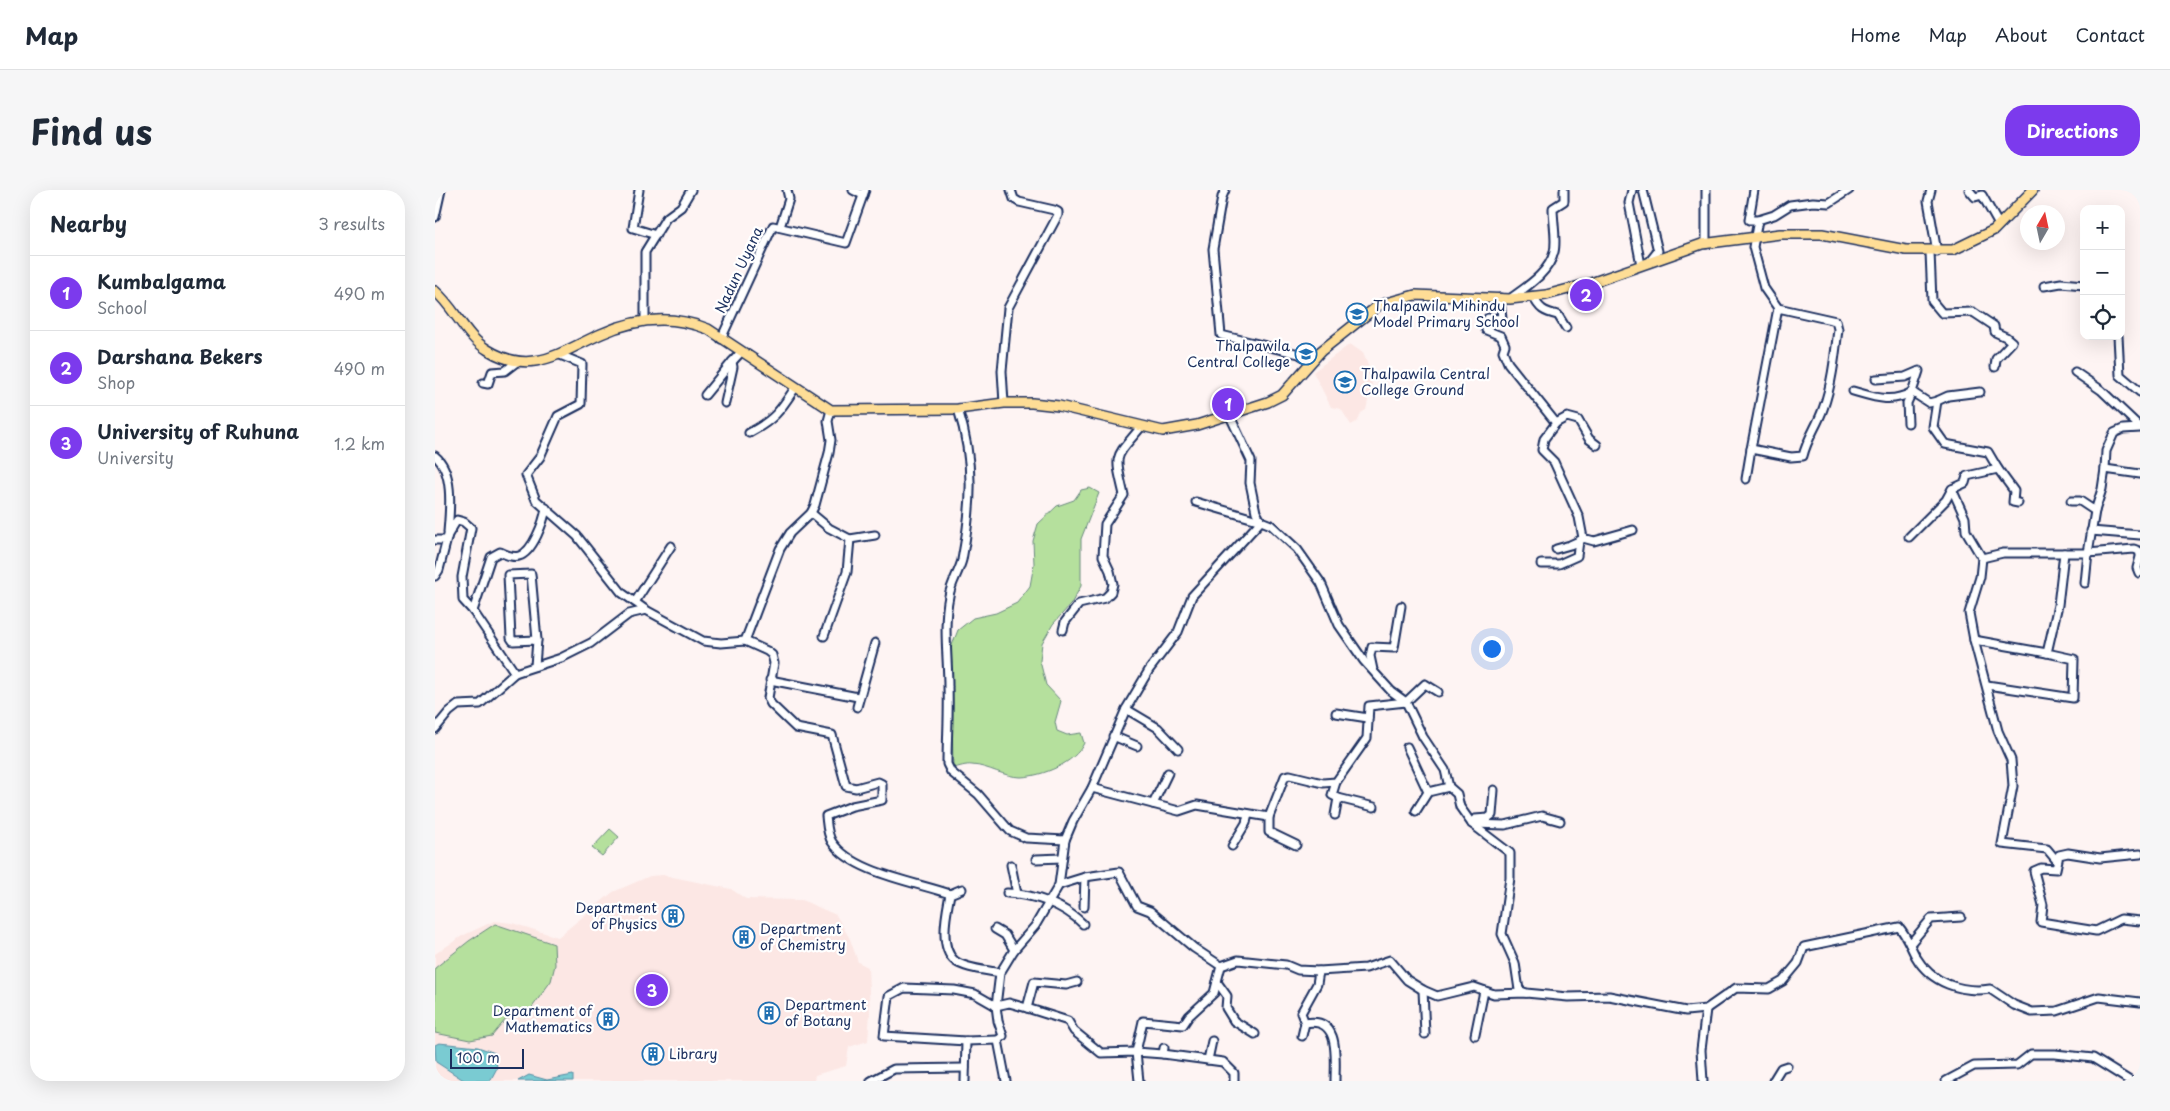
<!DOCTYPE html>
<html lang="en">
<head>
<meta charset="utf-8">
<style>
	body { margin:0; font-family:"Playpen Sans",sans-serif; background:#f6f6f7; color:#1f2937 }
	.controls { position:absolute; right:15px; top:15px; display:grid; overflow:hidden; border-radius:10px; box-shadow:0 5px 20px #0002 }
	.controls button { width:45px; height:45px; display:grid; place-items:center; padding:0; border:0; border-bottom:1px solid #e0e1e3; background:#fff; color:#1f2937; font:25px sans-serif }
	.compass { position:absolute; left:1585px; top:15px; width:45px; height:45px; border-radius:50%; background:#fff; box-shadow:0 5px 20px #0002; rotate:9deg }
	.scale { position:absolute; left:15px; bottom:12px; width:74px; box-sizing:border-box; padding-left:5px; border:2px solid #1b2f5e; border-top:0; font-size:14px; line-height:18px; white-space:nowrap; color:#1b2f5e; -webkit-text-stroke:4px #fff; paint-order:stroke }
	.you { position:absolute; left:1056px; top:458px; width:18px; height:18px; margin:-12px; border:4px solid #fff; border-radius:50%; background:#1a73e8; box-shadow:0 0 0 8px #1a73e833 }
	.badge { display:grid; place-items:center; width:32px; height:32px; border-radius:50%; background:#7c3aed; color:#fff; font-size:16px; font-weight:700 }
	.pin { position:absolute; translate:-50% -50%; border:2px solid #fff; box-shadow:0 1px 5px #0006 }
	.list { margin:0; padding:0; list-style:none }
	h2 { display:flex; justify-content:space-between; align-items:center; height:65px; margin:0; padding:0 20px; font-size:21px }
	h2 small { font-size:16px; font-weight:400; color:#747a83 }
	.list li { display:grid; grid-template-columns:32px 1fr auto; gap:15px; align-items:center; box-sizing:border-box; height:75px; padding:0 20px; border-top:1px solid #e0e1e3 }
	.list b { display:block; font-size:19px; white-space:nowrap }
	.list p { margin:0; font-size:16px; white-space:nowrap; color:#747a83 }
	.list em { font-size:16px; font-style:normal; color:#747a83 }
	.icon { flex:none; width:28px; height:28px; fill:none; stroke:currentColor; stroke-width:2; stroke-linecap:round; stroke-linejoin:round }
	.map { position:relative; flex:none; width:1705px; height:891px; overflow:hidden; border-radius:20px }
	header { display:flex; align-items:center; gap:30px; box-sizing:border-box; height:70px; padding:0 25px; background:#fff; border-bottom:1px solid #e0e1e3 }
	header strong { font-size:24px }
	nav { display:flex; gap:28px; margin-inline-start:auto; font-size:18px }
	.intro { display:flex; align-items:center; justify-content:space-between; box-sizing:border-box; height:120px; padding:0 30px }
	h1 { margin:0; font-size:35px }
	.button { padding:12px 22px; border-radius:20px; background:#7c3aed; color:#fff; font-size:18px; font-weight:700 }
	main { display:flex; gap:30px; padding:0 30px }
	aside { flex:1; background:#fff; border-radius:20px; box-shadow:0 5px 20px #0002 }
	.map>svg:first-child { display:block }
</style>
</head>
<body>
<header>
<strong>Map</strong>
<nav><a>Home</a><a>Map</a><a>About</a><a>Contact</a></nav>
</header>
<div class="intro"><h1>Find us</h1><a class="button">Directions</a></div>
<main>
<aside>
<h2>Nearby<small>3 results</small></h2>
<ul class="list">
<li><span class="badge">1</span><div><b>Kumbalgama</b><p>School</p></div><em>490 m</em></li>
<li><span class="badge">2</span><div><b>Darshana Bekers</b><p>Shop</p></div><em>490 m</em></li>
<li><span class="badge">3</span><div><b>University of Ruhuna</b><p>University</p></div><em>1.2 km</em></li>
</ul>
</aside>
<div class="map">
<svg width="1705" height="891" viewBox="0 0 1705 891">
	<rect width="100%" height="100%" fill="#fef4f3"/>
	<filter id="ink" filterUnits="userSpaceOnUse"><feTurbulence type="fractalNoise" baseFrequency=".02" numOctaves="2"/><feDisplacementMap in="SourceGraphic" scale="10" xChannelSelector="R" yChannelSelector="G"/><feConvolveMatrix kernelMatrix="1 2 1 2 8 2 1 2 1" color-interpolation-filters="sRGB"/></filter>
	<g filter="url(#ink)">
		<g fill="#fce7e4">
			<polygon points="915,154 928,163 938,188 931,220 926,223 923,231 916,235 906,219 896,217 878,182"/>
			<polygon points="228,685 296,699 311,709 367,710 401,725 415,749 423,772 433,777 435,823 433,851 414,857 411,876 380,885 379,891 5,891 0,882 0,764 27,746 59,731 77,733 123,747 178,702 215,686"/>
		</g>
		<g fill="#b5e09d" stroke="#68887e">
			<path d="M655,298l9,5 -18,46v47l-10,18 -18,20 -11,19 -2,18 6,24 15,16 -6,21 2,9 10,4 14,-2 3,10c-9,20 -41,33 -63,34 -17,0 -32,-11 -49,-12 -6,-1 -13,2 -19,3l-2,-120 7,-18 15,-12 23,-5 21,-10 13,-17 4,-22 -1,-23 5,-17 19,-18 17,-6 7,-10z"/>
			<polygon points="175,639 184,647 167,666 157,658"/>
			<polygon points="60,734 119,754 120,775 116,791 93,823 71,829 57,846 35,850 0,843 0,778 34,751"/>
		</g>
		<g fill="#7acbd2" stroke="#548da4">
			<polygon points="4,853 43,857 60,863 62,878 55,891 30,891 1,872 0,855"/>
			<polygon points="94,885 112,890 138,885 138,891 83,891"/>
		</g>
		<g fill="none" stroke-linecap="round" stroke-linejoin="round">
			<g stroke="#1b2f5e" stroke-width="11">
				<g id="minor">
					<polyline points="204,0 198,38 221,45"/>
					<polyline points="418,0 428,5"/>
					<polyline points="790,0 787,7 778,59 786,145 864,164 876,171"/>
					<polyline points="1197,0 1194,13 1206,75"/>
					<polyline points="1208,0 1223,61 1215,71"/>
					<path d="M1319,0l-5,30h9l-5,27 11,41 14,20 58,13 2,8c-3,26 -6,56 -15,80 -6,17 -16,30 -20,47l-12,1 -40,-8 27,-141"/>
					<polyline points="1496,0 1493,11 1502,62"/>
					<polyline points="1534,0 1540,7 1547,5 1564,35"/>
					<polyline points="0,27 6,0"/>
					<polyline points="1323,30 1339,25 1355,15 1378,12 1394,13 1414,0"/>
					<polyline points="345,37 354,9 352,0"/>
					<polyline points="1271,54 1271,0"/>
					<polyline points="1495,62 1497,111 1507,123 1538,122 1559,136 1560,142 1571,147 1577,152 1561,169 1560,177"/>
					<polyline points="1609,96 1626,93 1649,95"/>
					<path d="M1098,106c6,13 11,16 25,19l8,13"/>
					<polyline points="1065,108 1067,129 1053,128 1051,140 1066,146 1070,155 1068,161 1073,173 1121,233 1109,249 1107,260 1119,272 1144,327 1148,348 1159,351 1198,340"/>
					<path d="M1076,108c15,-11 38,-25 43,-46 3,-12 -1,-30 -1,-44l11,-7v-11"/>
					<polyline points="210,130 210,62 231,28 246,17 256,0"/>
					<polyline points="1683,146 1685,185 1705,202"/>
					<polyline points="286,149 338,36 411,53 430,0"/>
					<polyline points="125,165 147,174 146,214 123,226 105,267 91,285 101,310 142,346 187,403 211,420"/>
					<polyline points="1640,182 1666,200 1705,237"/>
					<polyline points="1441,189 1470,187 1484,181 1477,202 1494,213 1502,211"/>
					<polyline points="48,193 53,194 57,182 70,181 83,171"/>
					<path d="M1418,201c21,6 38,13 59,1"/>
					<polyline points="1545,202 1513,206 1502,211 1498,237 1510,254 1553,262 1563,279"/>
					<polyline points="270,205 297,172"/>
					<polyline points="290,213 298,177 297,172 306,162"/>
					<polyline points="569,213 567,181 573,118 623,25 623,22 619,20 584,12 579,9 576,0"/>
					<path d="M523,219c17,53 14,97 4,151 -3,12 -11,23 -13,36 -6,29 -1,62 -1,91 1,26 -1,51 -1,77l4,8 27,22 32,37 16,7 39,2"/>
					<polyline points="794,224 816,271 815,293 821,322 826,331 836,335 862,359 886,393 904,435 929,471 956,501 971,512 988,547 1010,580 1014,597 1022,604 1025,617 1037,634 1075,663 1075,688 1067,744 1080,773 1084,800 1091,803"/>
					<polyline points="1121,233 1132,227 1143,230 1154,249 1162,255"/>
					<polyline points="1473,233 1472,213 1477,202"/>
					<path d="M314,243c25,-13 31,-22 46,-45"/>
					<path d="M0,266c19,15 15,53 13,76"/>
					<polyline points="1670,279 1671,261 1679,243 1688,239 1705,238"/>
					<polyline points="1311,289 1316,259"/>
					<polyline points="1636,311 1645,311 1660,321 1667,299 1670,279 1705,284"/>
					<polyline points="761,312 826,331"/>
					<polyline points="1583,313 1578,312 1579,301 1563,279 1532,286 1530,293 1517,299 1530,328 1531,341 1547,368 1568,363 1653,363 1660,321"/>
					<polyline points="376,323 394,338 415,349 412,382 389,446"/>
					<polyline points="1656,341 1705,345"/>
					<polyline points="1474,347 1511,310 1517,299"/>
					<polyline points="415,349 440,345"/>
					<polyline points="0,350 11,350"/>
					<polyline points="1121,359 1135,355 1146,350"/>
					<polyline points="1547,368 1545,387 1534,423 1539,450 1612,463"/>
					<polyline points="1106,374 1124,374 1142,366 1144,351"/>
					<polyline points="1704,383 1702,378 1705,367"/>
					<polygon points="96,384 102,450 78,451 76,448 73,385"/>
					<path d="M0,386l4,-6 9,-35 9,-15 7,2 7,6 -9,49 1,23 10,11 42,62 46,-15 30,-15 38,-29 17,-4 57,31 18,2 24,-2 22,10 5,4 2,8 -6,35 3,6 25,24 36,7 14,51 10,2 22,-6 4,2v16l-30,6 -26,10c1,9 1,18 6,26 21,31 84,40 118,52"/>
					<polyline points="1650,393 1653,363 1699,359 1704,361 1705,365"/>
					<polyline points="200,412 236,356"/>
					<path d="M38,421l18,-54 9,-5c6,3 13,6 19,4 14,-4 25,-35 27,-48"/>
					<path d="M628,440l2,-8 14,-18 26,-6 6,-6 2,-8 -3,-13 -7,-15 2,-32 19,-29c-10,-43 -10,-35 17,-68"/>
					<polyline points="1539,450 1563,541 1576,570 1578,596 1567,654 1612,659 1622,671"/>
					<polyline points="310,451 345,359 355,343 376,323 380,315 394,263 396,250 393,231 396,220"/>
					<polyline points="100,476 102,450"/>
					<polyline points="938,480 935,466 937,457 959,458 966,416"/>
					<polyline points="335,490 423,507"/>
					<polyline points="1552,495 1638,508 1639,469 1612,463 1623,415 1629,363"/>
					<polyline points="422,517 440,453"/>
					<polyline points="691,519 723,538 743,559"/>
					<polyline points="901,523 933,528"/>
					<polyline points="0,539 14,522 23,515 45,514 80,483"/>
					<polyline points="678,546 702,556"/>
					<polyline points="972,557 993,602"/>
					<polyline points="657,598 744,621 762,615 834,627 850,586 855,585 888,593 901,592 932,548 934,516 971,512 990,494 1003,502"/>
					<polyline points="903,608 939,617"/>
					<polyline points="718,614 733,583"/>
					<polyline points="981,621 993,602 1014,597"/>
					<polyline points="900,625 903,608 897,605 901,592"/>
					<polyline points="834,627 834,642 861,655"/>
					<polyline points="1037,634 1040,629 1053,628 1057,625 1059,600"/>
					<polyline points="1038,634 1070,635 1107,626 1125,631"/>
					<polyline points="797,656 811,633 813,624"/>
					<polyline points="1705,664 1665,668 1633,663 1624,665 1621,679 1606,678 1599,681 1608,715 1606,732 1661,741 1686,729 1705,731"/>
					<polyline points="601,669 627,668"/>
					<polyline points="576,675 582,704"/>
					<path d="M624,695l26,-8 34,-5 18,34 13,5 44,37 27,18 17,-6 48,5 12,5 21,1 47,-3 24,-8 17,20 16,10 14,6 37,-9 20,7 32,-1 42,4 41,-1 77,15 20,-2 30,-21 33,1 14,-8 15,-18 6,-16 95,-20c8,9 11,19 17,30 15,26 46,36 74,32l24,16 18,7 25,-1 42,-14 41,5"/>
					<path d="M527,699l-12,5c-3,17 -12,53 5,67 11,8 32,9 45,12"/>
					<path d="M572,703c27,1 57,12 76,31"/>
					<polyline points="649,717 650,687"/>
					<polyline points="560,739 570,745 579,760"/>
					<polyline points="1475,754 1496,729 1526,727"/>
					<polyline points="782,792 792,806 791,818 799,831 820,844"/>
					<polyline points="988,800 990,844"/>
					<polyline points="592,818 599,792 631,795 642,792"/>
					<path d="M870,833c36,-7 30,35 30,58"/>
					<polyline points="1040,845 1049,801"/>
					<polyline points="867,846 870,833 866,823 882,794 884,781"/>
					<polyline points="563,850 531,851 449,846 454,806 469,798 519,800 540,804 561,816 574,813 592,818 633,831 639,841 666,863 701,862 704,891"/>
					<polyline points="729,858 728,864 701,862 708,831 748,835 754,826 779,803 786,776"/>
					<polyline points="728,864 788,872 799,883 799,891"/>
					<polyline points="773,870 777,851"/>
					<polyline points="436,891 459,879 530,878"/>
					<polyline points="530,891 531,851"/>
					<polyline points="571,891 563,850 568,846 563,831 561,816 565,783 579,760 600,736 624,695 630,650 638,631 657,598 691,519 714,480 743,442 757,406 826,331"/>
					<polyline points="1268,891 1266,860 1271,819"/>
					<polyline points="1338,891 1346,878 1352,876"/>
					<polyline points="1511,891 1539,876 1582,875 1596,864 1620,864 1658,868 1695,891"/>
				</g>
			</g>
			<g stroke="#1b2f5e" stroke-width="12">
				<path id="major" d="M0,101c20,17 30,45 53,59 44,27 74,1 113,-16 35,-16 72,-19 107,-5l123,81 127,-1 46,-6h28l27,3 104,25 34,-6 71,-23 14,-7 39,-44 58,-46 36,-10 95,4 36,-4 45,-12 111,-39 78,-10h42l84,16h47l41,-20 39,-40"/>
			</g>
			<use href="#minor" stroke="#fff" stroke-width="7"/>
			<use href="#major" stroke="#fedd96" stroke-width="9"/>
		</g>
	</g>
	<defs>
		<g id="school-ring" transform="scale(1.125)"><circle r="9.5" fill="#fff" stroke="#1f6fb2" stroke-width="1.5"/><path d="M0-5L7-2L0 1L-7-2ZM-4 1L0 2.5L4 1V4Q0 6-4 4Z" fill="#1f6fb2"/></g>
		<g id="building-ring" transform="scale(1.125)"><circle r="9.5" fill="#fff" stroke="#1f6fb2" stroke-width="1.5"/><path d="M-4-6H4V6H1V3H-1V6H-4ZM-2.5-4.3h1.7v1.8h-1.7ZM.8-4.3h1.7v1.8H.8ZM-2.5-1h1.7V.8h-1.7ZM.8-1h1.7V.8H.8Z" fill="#1f6fb2"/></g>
	</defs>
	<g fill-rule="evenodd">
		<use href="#school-ring" x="922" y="124"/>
		<use href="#school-ring" x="871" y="164"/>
		<use href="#school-ring" x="910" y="192"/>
		<use href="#building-ring" x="238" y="726"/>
		<use href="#building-ring" x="309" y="747"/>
		<use href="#building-ring" x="334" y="823"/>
		<use href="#building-ring" x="173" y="829"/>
		<use href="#building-ring" x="218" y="864"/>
	</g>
	<g text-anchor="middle" stroke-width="4.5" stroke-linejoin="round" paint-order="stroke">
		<g font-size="14" fill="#1b2f5e" stroke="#fff">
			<text transform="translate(304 80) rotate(-65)" y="5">Nadun Uyana</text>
		</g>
		<g font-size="14" fill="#1b2f5e" stroke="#fff" text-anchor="start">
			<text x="938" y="121">Thalpawila Mihindu<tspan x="938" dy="16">Model Primary School</tspan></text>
			<text x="855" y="161" text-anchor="end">Thalpawila<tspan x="855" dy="16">Central College</tspan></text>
			<text x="926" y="189">Thalpawila Central<tspan x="926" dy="16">College Ground</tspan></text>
			<text x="222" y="723" text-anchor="end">Department<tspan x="222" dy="16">of Physics</tspan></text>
			<text x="325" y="744">Department<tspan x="325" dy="16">of Chemistry</tspan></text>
			<text x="350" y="820">Department<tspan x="350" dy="16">of Botany</tspan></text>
			<text x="157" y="826" text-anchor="end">Department of<tspan x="157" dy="16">Mathematics</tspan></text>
			<text x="234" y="869">Library</text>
		</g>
	</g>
</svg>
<div class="controls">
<button>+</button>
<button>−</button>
<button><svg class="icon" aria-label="locate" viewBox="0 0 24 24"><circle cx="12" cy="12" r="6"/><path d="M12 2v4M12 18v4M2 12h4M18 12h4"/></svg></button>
</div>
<svg class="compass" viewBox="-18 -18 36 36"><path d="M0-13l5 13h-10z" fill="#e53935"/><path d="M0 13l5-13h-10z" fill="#747a83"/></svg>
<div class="scale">100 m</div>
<div class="you"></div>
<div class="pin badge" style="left:793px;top:214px">1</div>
<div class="pin badge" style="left:1151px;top:105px">2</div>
<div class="pin badge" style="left:217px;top:800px">3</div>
</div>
</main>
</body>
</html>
